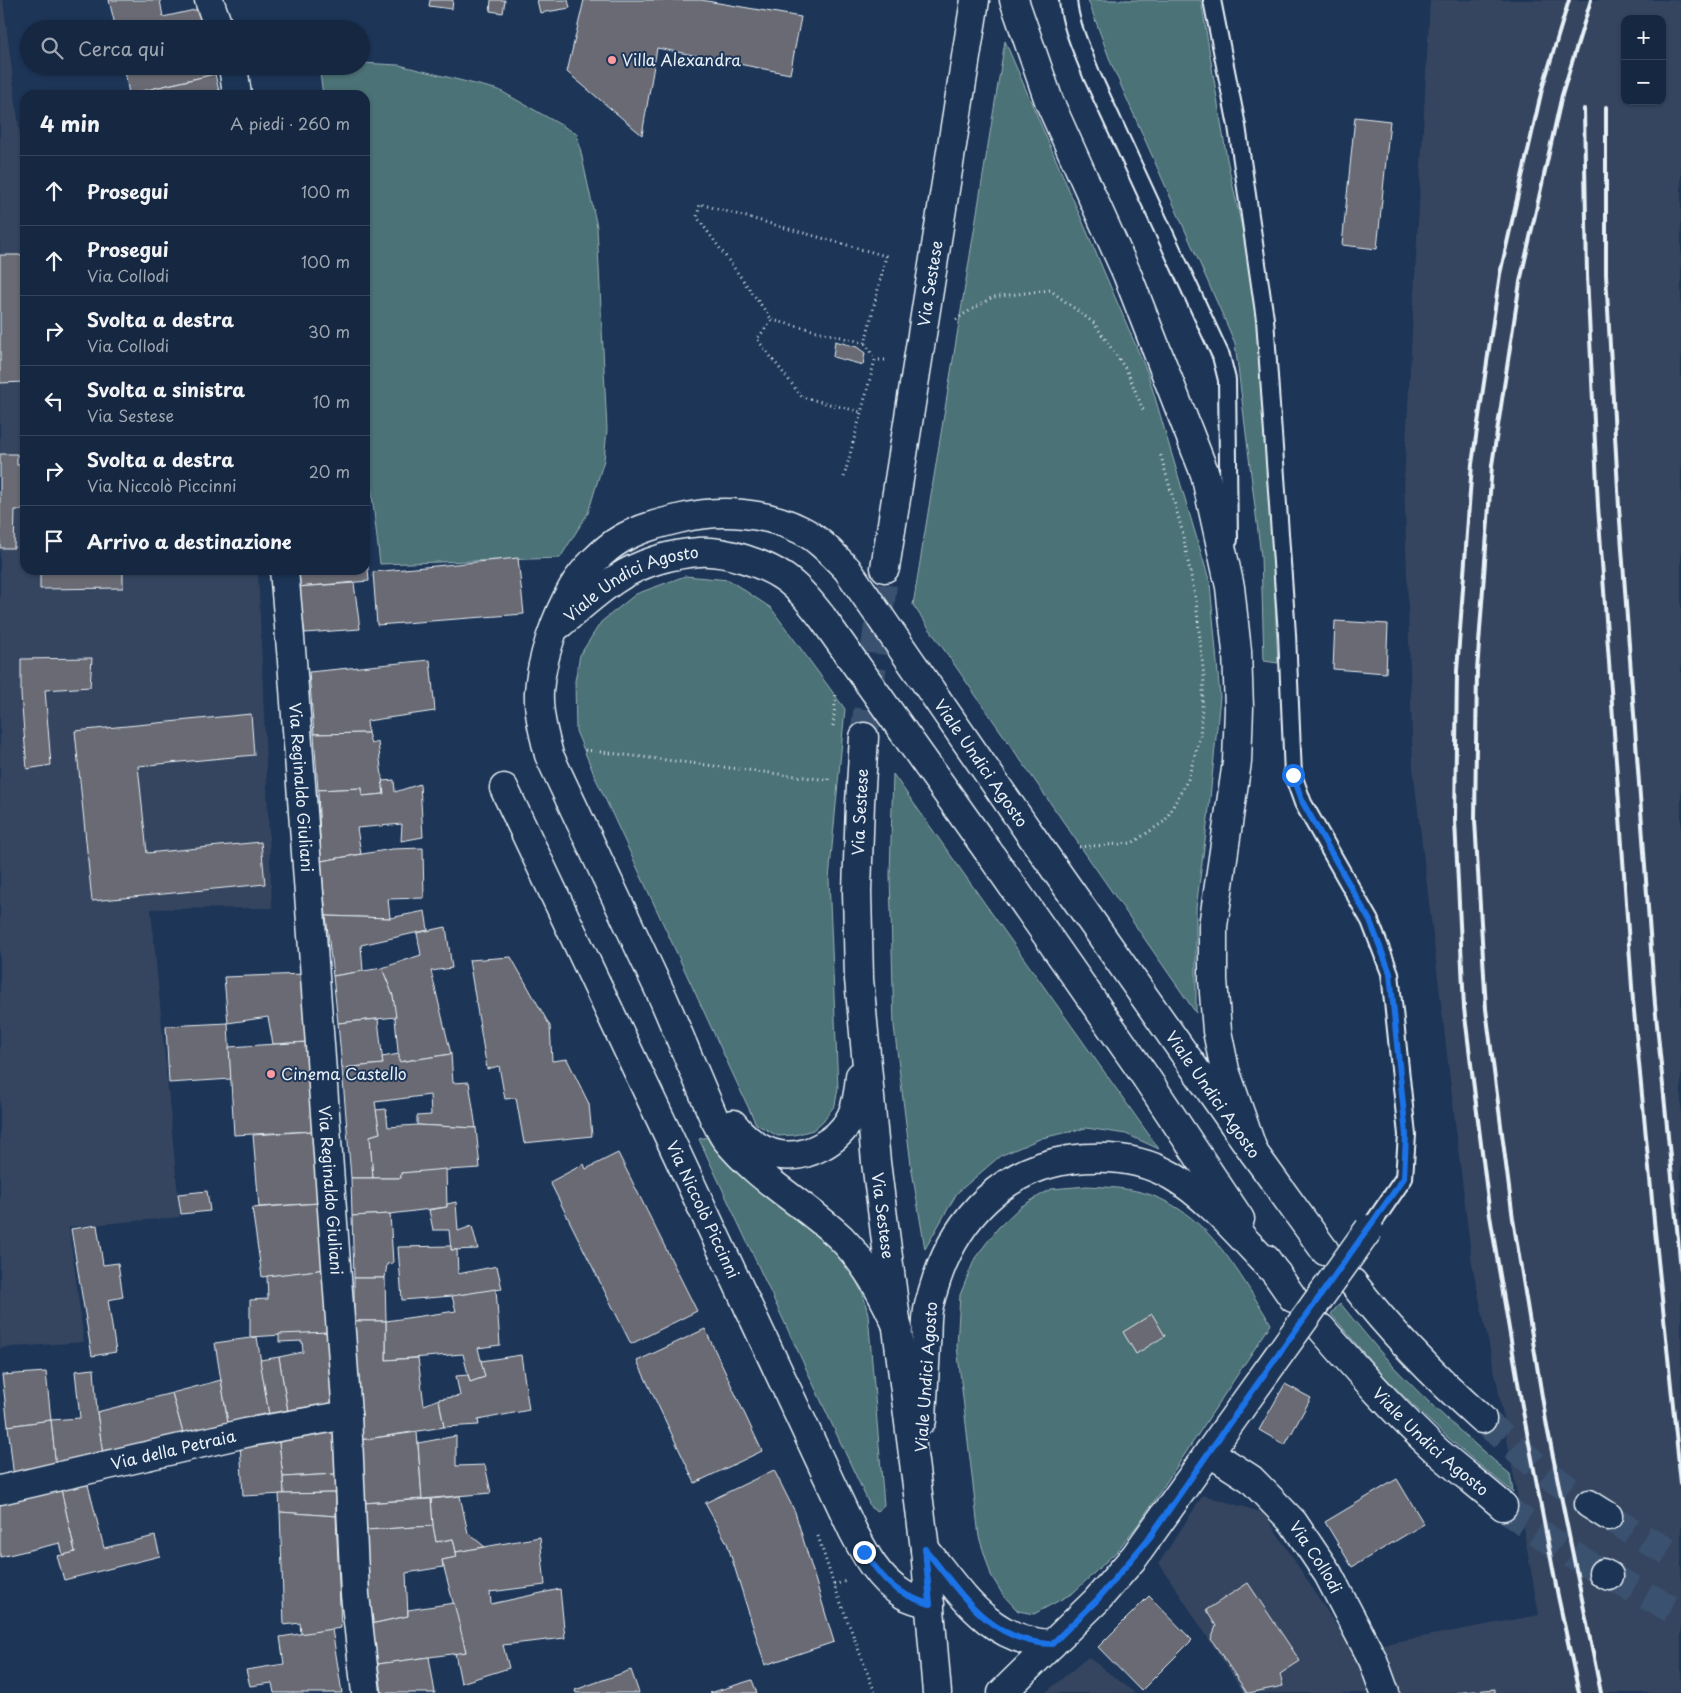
<!DOCTYPE html>
<html lang="it">
<head>
<meta charset="utf-8">
<style>
	body { margin:0; font-family:"Playpen Sans",sans-serif; background:#23344c; color:#f1f3f6 }
	.controls { position:absolute; right:15px; top:15px; display:grid; overflow:hidden; border-radius:10px; box-shadow:0 1px 4px #0004 }
	.controls button { width:45px; height:45px; display:grid; place-items:center; padding:0; border:0; border-bottom:1px solid #35445a; background:#162841; color:#f1f3f6; font:25px sans-serif }
	.stop { position:absolute; width:15px; height:15px; margin:-11px; border:4px solid #1a73e8; border-radius:50%; background:#fff }
	.stop.end { background:#1a73e8; border-color:#fff; box-shadow:0 1px 5px #0008 }
	.list { margin:0; padding:0; list-style:none }
	h2 { display:flex; justify-content:space-between; align-items:center; height:65px; margin:0; padding:0 20px; font-size:21px }
	h2 small { font-size:16px; font-weight:400; color:#9ea6b1 }
	.list li { display:grid; grid-template-columns:32px 1fr auto; gap:15px; align-items:center; box-sizing:border-box; height:70px; padding:0 20px; border-top:1px solid #35445a }
	.list b { display:block; font-size:19px; white-space:nowrap }
	.list p { margin:0; font-size:16px; white-space:nowrap; color:#9ea6b1 }
	.list em { font-size:16px; font-style:normal; color:#9ea6b1 }
	.icon { flex:none; width:28px; height:28px; fill:none; stroke:currentColor; stroke-width:2; stroke-linecap:round; stroke-linejoin:round }
	.map { position:relative; flex:none; width:1681px; height:1693px; overflow:hidden }
	.search { position:absolute; background:#162841; box-shadow:0 1px 4px #0004; left:20px; top:20px; width:350px; height:55px; display:flex; align-items:center; gap:12px; box-sizing:border-box; padding:0 18px; border-radius:28px; color:#9ea6b1; font-size:19px }
	.panel { position:absolute; background:#162841; box-shadow:0 1px 4px #0004; left:20px; top:90px; width:350px; height:485px; border-radius:15px }
	.map>svg:first-child { display:block }
</style>
</head>
<body>
<div class="map">
<svg width="1681" height="1693" viewBox="0 0 1681 1693">
	<rect width="100%" height="100%" fill="#1d3557"/>
	<filter id="ink" filterUnits="userSpaceOnUse"><feTurbulence type="fractalNoise" baseFrequency=".02" numOctaves="2"/><feDisplacementMap in="SourceGraphic" scale="10" xChannelSelector="R" yChannelSelector="G"/><feConvolveMatrix kernelMatrix="1 2 1 2 8 2 1 2 1" color-interpolation-filters="sRGB"/></filter>
	<g filter="url(#ink)">
		<g fill="#34455f" fill-rule="evenodd">
			<polygon points="0,0 3,0 25,175 25,570 258,570 272,908 151,909 180,1217 69,1227 84,1342 0,1348"/>
			<path d="M1430,0h251v1693h-437l-85,-130 44,-68 61,18 88,137 187,-35 -42,-232 -25,-119 -59,-496 -9,-288zM1625,19h37v82h-37z"/>
			<polygon points="1088,1657 1135,1693 1045,1693"/>
		</g>
		<g fill="#4b7276" stroke="#9ab2b7">
			<polygon points="1088,0 1201,0 1227,159 1253,278 1271,524 1278,663 1264,661 1261,556 1235,343 1111,63"/>
			<polygon points="1005,41 1148,374 1210,583 1220,697 1208,818 1196,908 1196,1013 913,605"/>
			<polygon points="361,63 399,65 499,90 577,134 597,227 607,430 604,460 588,513 560,558 380,564 365,434 365,95 323,95 319,66 361,66"/>
			<polygon points="685,576 729,580 771,608 845,709 829,879 838,1088 835,1105 823,1121 813,1130 795,1135 778,1136 756,1124 596,779 576,731 575,681 580,655 601,622 636,594"/>
			<polygon points="893,774 1159,1149 1126,1134 1086,1128 1042,1138 1000,1156 957,1193 925,1249 911,1165 894,1026 890,875"/>
			<polygon points="708,1137 733,1162 840,1250 863,1294 868,1314 884,1505 877,1511 871,1508 699,1139"/>
			<path d="M1087,1186c21,1 44,2 64,9 59,21 89,80 120,129l-131,198 -24,30 -43,41 -39,21 -16,-3 -15,-16 -12,-20 -12,-38 -22,-191 3,-51 15,-37 23,-30 22,-21 31,-18z"/>
			<path d="M1340,1303c17,21 34,42 52,62 37,39 77,75 118,109l3,18c-46,-36 -90,-75 -130,-117 -18,-20 -35,-41 -52,-61z"/>
		</g>
		<g fill="#696a73" stroke="#e8f1f8">
			<polygon points="109,0 160,0 163,17 199,9 204,29 116,29"/>
			<polygon points="430,0 453,0 452,9 429,6"/>
			<polygon points="491,0 505,0 503,13 490,11"/>
			<polygon points="537,0 568,0 570,8 540,13"/>
			<polygon points="584,0 701,0 801,17 790,74 657,48 642,135 567,72"/>
			<polygon points="124,66 213,66 215,74 129,94"/>
			<polygon points="215,74 220,95 152,95 151,89"/>
			<polygon points="1355,117 1390,121 1377,249 1342,245"/>
			<polygon points="0,255 25,255 25,382 0,383"/>
			<polygon points="835,341 857,347 865,353 863,365 833,357"/>
			<polygon points="0,454 17,454 17,465 25,465 25,510 15,510 14,548 0,548"/>
			<polygon points="365,531 369,581 297,587 296,570 365,570"/>
			<polygon points="518,558 524,614 377,625 373,572"/>
			<polygon points="40,570 123,570 123,588 40,589"/>
			<polygon points="354,583 360,629 305,633 297,587"/>
			<polygon points="1335,621 1388,624 1386,673 1333,669"/>
			<polygon points="92,658 90,687 45,690 51,765 27,769 21,695 21,659"/>
			<polygon points="430,660 435,711 367,721 368,733 314,734 309,672"/>
			<polygon points="251,714 254,755 138,766 147,853 261,842 265,884 92,901 75,731"/>
			<polygon points="368,733 371,744 378,742 384,794 362,796 362,788 318,790 314,734"/>
			<polygon points="394,780 395,792 420,784 423,837 401,841 402,824 357,828 361,854 321,861 318,790 362,788 362,796 384,794 382,781"/>
			<polygon points="423,848 424,898 388,899 390,918 326,916 321,861 392,849"/>
			<polygon points="425,911 428,930 361,945 363,971 333,976 326,916 390,918"/>
			<polygon points="446,927 452,968 431,971 451,1054 399,1062 393,996 382,968 421,955 417,933"/>
			<polygon points="511,957 550,1026 552,1061 567,1059 589,1104 592,1136 524,1143 516,1098 505,1099 499,1066 487,1069 469,960"/>
			<polygon points="382,968 393,996 396,1017 338,1023 333,976"/>
			<polygon points="304,974 308,1042 273,1044 268,1017 228,1023 224,977"/>
			<polygon points="378,1019 383,1064 342,1068 338,1023"/>
			<polygon points="228,1023 231,1079 169,1083 166,1026"/>
			<polygon points="308,1042 313,1131 234,1135 229,1047"/>
			<polygon points="399,1054 399,1062 451,1054 453,1083 469,1082 476,1128 417,1125 417,1116 431,1115 430,1095 375,1102 380,1133 370,1136 373,1178 351,1178 342,1068 383,1064 382,1057"/>
			<polygon points="386,1109 388,1127 417,1125 476,1128 480,1168 401,1173 401,1178 373,1178 370,1136 380,1133 376,1110"/>
			<polygon points="313,1131 319,1203 259,1207 253,1135"/>
			<polygon points="618,1153 697,1311 631,1344 550,1182 584,1164 586,1169"/>
			<polygon points="446,1169 447,1207 390,1214 352,1216 351,1178 401,1178 401,1173"/>
			<polygon points="207,1191 210,1211 181,1214 178,1194"/>
			<polygon points="456,1202 458,1231 472,1226 478,1249 451,1250 449,1230 433,1230 429,1210 447,1207 447,1204"/>
			<polygon points="319,1203 327,1269 262,1277 252,1208"/>
			<polygon points="390,1214 393,1263 387,1264 385,1278 354,1278 352,1216"/>
			<polygon points="97,1225 103,1265 118,1263 123,1297 108,1300 116,1352 92,1356 71,1229"/>
			<polygon points="451,1246 451,1250 457,1250 458,1274 497,1266 502,1289 452,1296 402,1300 398,1247"/>
			<polygon points="327,1269 330,1332 250,1337 250,1300 268,1299 267,1276"/>
			<polygon points="354,1278 385,1278 386,1321 354,1321"/>
			<polygon points="496,1289 500,1345 478,1348 485,1377 470,1382 463,1354 386,1360 386,1321 456,1311 452,1296"/>
			<polygon points="1152,1314 1165,1336 1136,1354 1123,1332"/>
			<polygon points="354,1321 386,1321 386,1360 418,1358 424,1405 439,1399 444,1427 360,1440"/>
			<polygon points="705,1329 762,1451 695,1483 637,1361"/>
			<polygon points="330,1332 338,1408 289,1418 279,1357 303,1352 302,1341 279,1342 279,1334"/>
			<polygon points="257,1337 270,1421 229,1430 215,1343"/>
			<polygon points="521,1355 529,1410 478,1420 479,1425 444,1427 439,1399 460,1396 456,1376 468,1375 470,1382 485,1377 481,1361"/>
			<polygon points="279,1357 289,1418 270,1421 260,1360"/>
			<polygon points="94,1369 97,1412 104,1461 56,1468 51,1420 80,1418 75,1371"/>
			<polygon points="46,1372 51,1420 8,1426 2,1375"/>
			<polygon points="221,1380 229,1430 185,1441 172,1393"/>
			<polygon points="1285,1384 1311,1398 1285,1445 1259,1430"/>
			<polygon points="172,1393 185,1441 104,1461 97,1412"/>
			<polygon points="51,1420 56,1468 14,1478 8,1426"/>
			<polygon points="335,1425 336,1474 283,1477 278,1435"/>
			<polygon points="417,1432 422,1499 363,1503 360,1440"/>
			<polygon points="278,1435 283,1477 284,1494 243,1496 240,1442"/>
			<polygon points="456,1436 456,1466 485,1465 491,1493 422,1499 418,1443"/>
			<polygon points="774,1470 795,1512 834,1642 765,1665 727,1543 705,1503"/>
			<polygon points="336,1474 336,1493 284,1494 283,1477"/>
			<polygon points="1397,1479 1424,1524 1352,1567 1325,1522"/>
			<polygon points="87,1481 104,1548 155,1536 160,1556 64,1580 57,1556 75,1552 60,1485"/>
			<polygon points="60,1485 75,1552 63,1555 60,1543 0,1557 0,1498"/>
			<polygon points="336,1493 336,1516 280,1512 279,1494"/>
			<polygon points="460,1496 468,1533 485,1547 456,1552 453,1539 436,1542 433,1526 431,1499"/>
			<polygon points="431,1499 433,1526 365,1530 363,1503"/>
			<polygon points="280,1512 336,1516 341,1628 301,1634 300,1623 284,1625"/>
			<polygon points="433,1526 436,1542 453,1539 457,1557 442,1560 443,1567 406,1573 408,1616 371,1624 365,1586 365,1530"/>
			<polygon points="540,1537 545,1585 490,1592 491,1604 560,1589 565,1638 503,1645 509,1668 461,1683 455,1653 466,1652 442,1560 457,1557 456,1552"/>
			<polygon points="1248,1583 1300,1661 1280,1674 1283,1686 1249,1693 1247,1693 1211,1639 1216,1626 1206,1610"/>
			<polygon points="1149,1596 1192,1640 1141,1691 1098,1647"/>
			<polygon points="454,1603 466,1652 378,1664 371,1624 408,1616 408,1610"/>
			<polygon points="332,1629 342,1693 274,1693 272,1683 250,1686 246,1670 284,1664 280,1637"/>
			<polygon points="429,1657 435,1693 382,1693 378,1664"/>
			<polygon points="631,1670 639,1693 576,1693 575,1690"/>
			<polygon points="752,1680 757,1693 710,1693"/>
			<polygon points="1495,1689 1495,1693 1456,1693"/>
		</g>
		<g fill="none" stroke-linecap="round" stroke-linejoin="round">
			<g stroke="#3b516f" stroke-width="28" stroke-dasharray="28 14" stroke-linecap="butt">
				<polyline points="864,737 885,568"/>
				<polyline points="1482,1419 1538,1467 1589,1504"/>
				<path d="M1503,1506c32,25 65,47 100,67"/>
				<polyline points="1608,1516 1641,1537 1681,1558"/>
				<polyline points="1609,1576 1681,1614"/>
			</g>
			<g stroke="#e8f1f8" stroke-width="20">
				<g id="lane">
					<path d="M1068,0c2,26 15,52 24,76l129,280 6,24 2,160"/>
					<polyline points="1212,0 1237,126 1265,319 1287,634 1293,775 1303,803 1370,921 1390,973 1407,1135 1404,1178 1369,1229"/>
				</g>
			</g>
			<g stroke="#e8f1f8" stroke-width="31">
				<g id="street">
					<polyline points="209,0 219,29"/>
					<polyline points="233,66 237,95"/>
					<path id="s1" d="M284,570l8,91 55,754 8,180 11,98"/>
					<path id="s2" d="M504,788l165,349 184,394c12,23 25,48 48,62 8,6 20,8 29,11"/>
					<path id="s3" d="M1209,1452l42,27 42,43 35,52 45,86 12,33"/>
					<path id="s4" d="M0,1490l250,-58 97,-17"/>
					<path d="M925,1549c36,44 64,93 127,95"/>
					<polyline points="1002,1693 1097,1600 1135,1556 1240,1409"/>
				</g>
			</g>
			<g stroke="#e8f1f8" stroke-width="31">
				<g id="secondary">
					<polyline points="1014,0 1049,101 1127,274 1205,474 1230,587 1237,651 1239,708 1237,762 1213,926 1213,980 1217,1031 1225,1070 1254,1153"/>
					<path id="s5" d="M885,568l90,-568"/>
					<path d="M847,569c-14,-14 -28,-30 -46,-39 -36,-18 -80,-21 -119,-12 -21,5 -42,10 -61,21 -17,10 -38,31 -48,48 -17,29 -32,72 -34,105 -1,21 5,43 10,63l115,245 50,118c4,7 7,14 11,20 32,41 79,65 116,100 25,25 43,58 57,90"/>
					<path id="s6" d="M560,624c18,-15 36,-32 56,-45 24,-16 55,-25 83,-27 26,-2 66,12 86,26 15,11 26,25 37,39"/>
					<path id="s7" d="M864,737l-4,66 -3,88 2,88 17,183 49,387 12,144"/>
					<path id="s8" d="M1028,831l226,322 71,98"/>
					<polyline points="988,851 1145,1076 1240,1219"/>
					<path d="M733,1124c12,15 28,28 47,31 27,4 59,-14 71,-38 6,-12 8,-28 9,-41"/>
					<polyline points="1266,1259 1293,1298"/>
					<path d="M1353,1283c38,49 83,95 129,136"/>
					<path id="s9" d="M1321,1328c37,43 75,86 117,124 21,18 44,36 65,54"/>
					<path d="M922,1420c1,-25 3,-50 4,-75 1,-12 0,-23 2,-35 2,-11 6,-22 9,-32 21,-61 66,-108 131,-118 35,-5 73,-2 104,16 38,22 73,66 105,98"/>
					<polyline points="1589,1504 1608,1516"/>
					<polyline points="1603,1573 1609,1576"/>
				</g>
			</g>
			<g stroke="#e8f1f8" stroke-width="3" stroke-dasharray="1 4" stroke-linecap="butt">
				<polyline points="772,320 865,343 886,256 700,204 697,217 772,320 757,339 802,397 861,412"/>
				<polyline points="956,320 964,314 993,297 1050,290 1094,323 1127,371 1144,412"/>
				<polyline points="865,343 875,359"/>
				<polyline points="844,477 875,360 887,360"/>
				<polyline points="833,726 836,693"/>
				<polyline points="585,750 828,780 828,777"/>
				<polyline points="1079,847 1132,843 1165,821 1188,779 1200,737 1204,677 1196,601 1181,526 1160,453"/>
				<polyline points="818,1536 834,1585 875,1693"/>
				<polyline points="834,1585 846,1581"/>
			</g>
			<use href="#lane" stroke="#1d3557" stroke-width="16"/>
			<use href="#street" stroke="#1d3557" stroke-width="28"/>
			<use href="#secondary" stroke="#1d3557" stroke-width="28"/>
			<g stroke="#e8f1f8" stroke-width="4">
				<polyline points="1569,0 1542,89 1500,274 1472,464 1457,671 1455,820 1464,1008 1490,1216 1522,1406 1558,1596 1579,1693"/>
				<polyline points="1591,0 1562,95 1520,282 1492,465 1477,671 1475,820 1486,1009 1513,1219 1547,1427 1601,1693"/>
				<polyline points="1606,107 1606,274 1619,507 1655,1004 1681,1269"/>
				<polyline points="1584,109 1587,275 1598,506 1633,1001 1655,1231 1681,1483"/>
			</g>
			<g stroke="#e8f1f8" stroke-width="31" stroke-linecap="butt">
				<polyline id="street-bridge" points="1240,1409 1369,1229"/>
			</g>
			<g stroke="#e8f1f8" stroke-width="31" stroke-linecap="butt">
				<g id="secondary-bridge">
					<path id="s10" d="M847,569l181,262"/>
					<polyline points="822,617 988,851"/>
				</g>
			</g>
			<use href="#street-bridge" stroke="#1d3557" stroke-width="28"/>
			<use href="#secondary-bridge" stroke="#1d3557" stroke-width="28"/>
		</g>
	</g>
	<g fill="none" stroke-linecap="round" stroke-linejoin="round" filter="url(#ink)">
		<path stroke="#1a73e8" stroke-width="6" d="M864,1552c21,30 31,42 66,52l-5,-55c36,44 64,93 127,95l45,-44 53,-63 59,-85 195,-274 2,-43 -16,-162 -20,-52 -67,-118 -10,-28"/>
	</g>
	<g fill="#ff9aa2" stroke="#1d3557" stroke-width="2">
		<circle cx="612" cy="60" r="5"/>
		<circle cx="271" cy="1074" r="5"/>
	</g>
	<g text-anchor="middle" stroke-width="4" stroke-linejoin="round" paint-order="stroke">
		<g font-size="16" fill="#e8f1f8" stroke="#1d3557" text-anchor="start">
			<text x="622" y="66">Villa Alexandra</text>
			<text x="281" y="1080">Cinema Castello</text>
		</g>
		<g font-size="16" fill="#e8f1f8" stroke="#1d3557">
			<text dy="6" stroke="none"><textPath href="#s5" startOffset="288">Via Sestese</textPath></text>
			<text dy="6" stroke="none"><textPath href="#s6" startOffset="84">Viale Undici Agosto</textPath></text>
			<text dy="6" stroke="none"><textPath href="#s10" startOffset="236">Viale Undici Agosto</textPath></text>
			<text dy="6" stroke="none"><textPath href="#s1" startOffset="218">Via Reginaldo Giuliani</textPath></text>
			<text transform="translate(860 812) rotate(-87)" y="6">Via Sestese</text>
			<text dy="6" stroke="none"><textPath href="#s8" startOffset="322">Viale Undici Agosto</textPath></text>
			<text dy="6" stroke="none"><textPath href="#s1" startOffset="622">Via Reginaldo Giuliani</textPath></text>
			<text dy="6" stroke="none"><textPath href="#s2" startOffset="466">Via Niccolò Piccinni</textPath></text>
			<text dy="6" stroke="none"><textPath href="#s7" startOffset="480">Via Sestese</textPath></text>
			<text transform="translate(926 1377) rotate(-86)" y="6">Viale Undici Agosto</text>
			<text dy="6" stroke="none"><textPath href="#s9" startOffset="158">Viale Undici Agosto</textPath></text>
			<text dy="6" stroke="none"><textPath href="#s4" startOffset="178">Via della Petraia</textPath></text>
			<text dy="6" stroke="none"><textPath href="#s3" startOffset="152">Via Collodi</textPath></text>
		</g>
	</g>
</svg>
<div class="controls">
<button>+</button>
<button>−</button>
</div>
<div class="stop" style="left:1293px;top:775px"></div>
<div class="stop end" style="left:864px;top:1552px"></div>
<div class="search"><svg class="icon" aria-label="search" viewBox="0 0 24 24"><circle cx="10" cy="10" r="6"/><path d="M15 15l6 6"/></svg>Cerca qui</div>
<section class="panel">
<h2>4 min<small>A piedi · 260 m</small></h2>
<ul class="list">
<li><svg class="icon" aria-label="ahead" viewBox="0 0 24 24"><path d="M12 20V5M6 11l6-6 6 6"/></svg><div><b>Prosegui</b></div><em>100 m</em></li>
<li><svg class="icon" aria-label="ahead" viewBox="0 0 24 24"><path d="M12 20V5M6 11l6-6 6 6"/></svg><div><b>Prosegui</b><p>Via Collodi</p></div><em>100 m</em></li>
<li><svg class="icon" aria-label="right" viewBox="0 0 24 24"><path d="M7 20v-9h11M14 6l5 5-5 5"/></svg><div><b>Svolta a destra</b><p>Via Collodi</p></div><em>30 m</em></li>
<li><svg class="icon" aria-label="left" viewBox="0 0 24 24"><path d="M17 20v-9H6M10 6l-5 5 5 5"/></svg><div><b>Svolta a sinistra</b><p>Via Sestese</p></div><em>10 m</em></li>
<li><svg class="icon" aria-label="right" viewBox="0 0 24 24"><path d="M7 20v-9h11M14 6l5 5-5 5"/></svg><div><b>Svolta a destra</b><p>Via Niccolò Piccinni</p></div><em>20 m</em></li>
<li><svg class="icon" aria-label="arrive" viewBox="0 0 24 24"><path d="M6 21V4h12l-3 4 3 4H6"/></svg><div><b>Arrivo a destinazione</b></div></li>
</ul>
</section>
</div>
</body>
</html>
